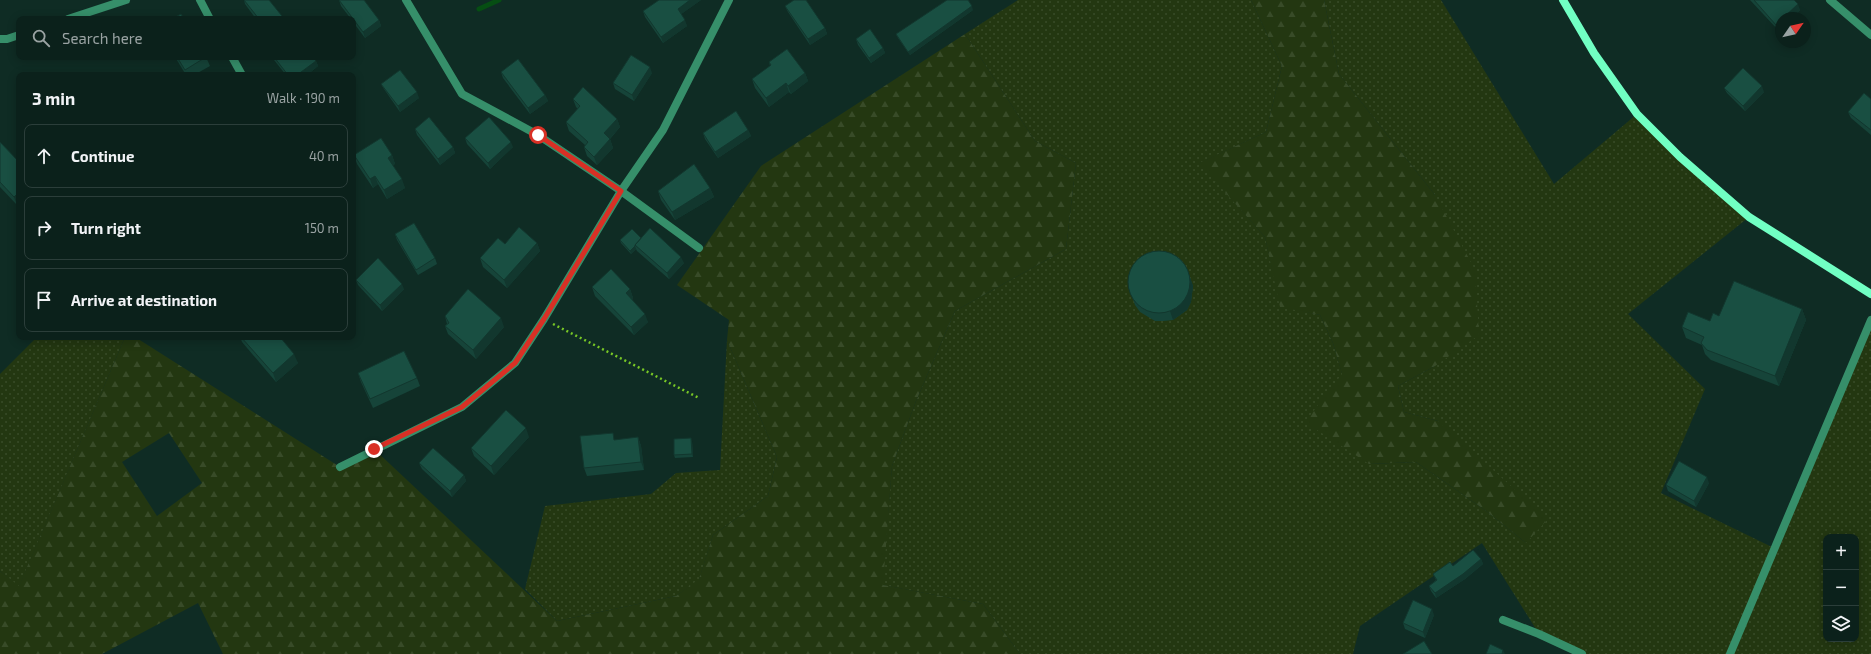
<!DOCTYPE html>
<html lang="en">
<head>
<meta charset="utf-8">
<style>
	body { margin:0; font-family:"Exo 2",sans-serif; background:#142924; color:#f1f3f6 }
	.controls { position:absolute; right:12px; bottom:12px; display:grid; overflow:hidden; border-radius:8px; box-shadow:0 2px 10px #0003 }
	.controls button { width:36px; height:36px; display:grid; place-items:center; padding:0; border:0; border-bottom:1px solid #2b3e3a; background:#0b211b; color:#f1f3f6; font:20px sans-serif }
	.compass { position:absolute; left:1775px; top:12px; width:36px; height:36px; border-radius:50%; background:#0b211b; box-shadow:0 2px 10px #0003; rotate:56deg }
	.stop { position:absolute; width:12px; height:12px; margin:-9px; border:3px solid #d93025; border-radius:50%; background:#fff }
	.stop.end { background:#d93025; border-color:#fff; box-shadow:0 1px 4px #0008 }
	.list { margin:0; padding:0; list-style:none }
	h2 { display:flex; justify-content:space-between; align-items:center; height:52px; margin:0; padding:0 16px; font-size:17px }
	h2 small { font-size:13px; font-weight:400; color:#9aa3a3 }
	.list li { display:grid; grid-template-columns:26px 1fr auto; gap:12px; align-items:center; box-sizing:border-box; height:64px; margin:0 8px 8px; padding:0 8px; border:1px solid #2b3e3a; border-radius:8px }
	.list b { display:block; font-size:15px; white-space:nowrap }
	.list em { font-size:13px; font-style:normal; color:#9aa3a3 }
	.icon { flex:none; width:22px; height:22px; fill:none; stroke:currentColor; stroke-width:2; stroke-linecap:round; stroke-linejoin:round }
	.map { position:relative; flex:none; width:1871px; height:654px; overflow:hidden }
	.search { position:absolute; background:#0b211b; box-shadow:0 2px 10px #0003; left:16px; top:16px; width:340px; height:44px; display:flex; align-items:center; gap:10px; box-sizing:border-box; padding:0 14px; border-radius:8px; color:#9aa3a3; font-size:15px }
	.panel { position:absolute; background:#0b211b; box-shadow:0 2px 10px #0003; left:16px; top:72px; width:340px; height:268px; border-radius:8px }
	.map>svg:first-child { display:block }
</style>
</head>
<body>
<div class="map">
<svg width="1871" height="654" viewBox="0 0 1871 654">
	<defs>
		<pattern id="grass-dots" width="8" height="8" patternUnits="userSpaceOnUse"><rect width="8" height="8" fill="#233711"/><path d="M2 2h.1M6 6h.1" fill="none" stroke="#384b28" stroke-width="1.8" stroke-linecap="round"/></pattern>
		<pattern id="forest-firs" width="22" height="20" patternUnits="userSpaceOnUse"><rect width="22" height="20" fill="#233711"/><path d="M5 1l3.5 6h-7zM16 11l3.5 6h-7z" fill="#384b28"/></pattern>
	</defs>
	<rect width="100%" height="100%" fill="#0f2c24"/>
	<g fill="url(#grass-dots)" fill-rule="evenodd">
		<path d="M1018,0h233l31,66 -16,66 -66,31 65,74 16,69 39,9 13,28 36,121 47,-2 69,48 41,33 -88,-122 -34,-9 -6,-26 37,-20v-171l-96,-121 -15,-74h117l113,184 83,-70 112,103 -121,97 77,75 -44,104 113,55 97,-228v334h-289l-43,-20 -57,-91 -122,83 -7,28h-333l-37,-50 -101,-19 10,-119 24,-65 39,-90 111,-62 10,-86 -41,-22 -70,-107zM1826,537h30v102h-30z"/>
		<polygon points="37,337 125,337 19,587 0,571 0,374"/>
		<polygon points="727,340 777,457 768,496 713,535 699,580 676,596 557,621 525,589 545,506 651,494 676,473 720,470"/>
	</g>
	<g fill="url(#forest-firs)" fill-rule="evenodd">
		<polygon points="1251,0 1324,0 1339,74 1435,195 1475,270 1479,335 1435,366 1398,386 1404,412 1438,421 1548,519 1526,543 1485,510 1416,462 1369,464 1305,422 1342,374 1333,343 1320,315 1280,307 1265,237 1199,163 1266,132 1282,66"/>
		<path d="M965,34l70,107 41,22 -10,86 -111,62 -39,90 -24,65 -9,119 100,19 37,50h-797l-25,-51 -96,51h-102v-83l19,15 106,-249h10l205,130 34,-18 183,172 119,-25 23,-17 14,-44 55,-39 9,-39 -50,-117 2,-20 -52,-35 84,-119zM169,433l33,50 -45,33 -35,-54z"/>
	</g>
	<g fill="none" stroke-linecap="round" stroke-linejoin="round">
		<polyline stroke="#064e13" stroke-width="5" points="479,9 499,0"/>
		<polyline stroke="#78c726" stroke-width="2.5" stroke-dasharray="2 3" stroke-linecap="butt" points="553,324 699,398"/>
		<g stroke="#368f6a" stroke-width="8">
			<polyline points="200,0 210,19"/>
			<polyline points="68,19 126,0"/>
			<polyline points="0,39 7,39 19,35"/>
			<polyline points="232,57 242,75"/>
		</g>
		<g stroke="#368f6a" stroke-width="8">
			<polyline points="406,0 462,94 538,135 621,191 699,248"/>
			<polyline points="1830,0 1871,35"/>
			<polyline points="340,467 462,407 515,363 544,319 621,191 663,130 729,0"/>
			<polyline points="1503,620 1539,634 1582,654"/>
			<polyline points="1730,654 1871,320"/>
		</g>
		<polyline stroke="#71ffc3" stroke-width="8" points="1563,0 1594,53 1637,114 1680,157 1749,217 1871,294"/>
	</g>
	<g fill="#164439">
		<polygon points="244,0 269,0 283,19 256,19 245,4"/>
		<polygon points="339,0 379,20 381,26 365,38 353,22 353,19 351,19 341,6"/>
		<polygon points="701,0 681,14 687,26 663,43 645,17 643,11"/>
		<polygon points="1750,0 1794,0 1800,10 1792,18 1781,18 1781,28 1778,30"/>
		<polygon points="785,6 825,28 827,34 810,45 788,12"/>
		<polygon points="973,10 910,55 898,38 896,34"/>
		<polygon points="856,39 883,48 885,53 871,63 858,45"/>
		<polygon points="175,57 206,57 210,66 194,75 186,75"/>
		<polygon points="273,57 313,57 316,61 318,66 307,75 286,75 274,60"/>
		<polygon points="769,62 805,73 808,81 791,94 789,92 769,107 755,88 752,79 770,66"/>
		<polygon points="501,72 545,95 548,101 530,114 503,78"/>
		<polygon points="652,73 634,101 615,89 613,83"/>
		<polygon points="381,84 419,98 400,112 384,89"/>
		<polygon points="1724,88 1764,92 1745,111 1727,93"/>
		<polygon points="573,99 617,119 620,127 610,139 613,148 597,165 587,156 584,147 585,145 569,131 566,122 578,109 576,107"/>
		<polygon points="1871,99 1871,135 1851,118 1848,112"/>
		<polygon points="415,129 453,147 455,153 440,165 417,135"/>
		<polygon points="748,130 751,136 718,158 705,139 703,133"/>
		<polygon points="465,138 513,147 490,169 467,144"/>
		<polygon points="0,142 19,162 19,204 17,205 0,187"/>
		<polygon points="354,155 392,155 395,164 393,165 405,188 387,199 378,184 373,188 357,164"/>
		<polygon points="710,188 714,197 675,220 661,200 658,191"/>
		<polygon points="395,234 435,258 437,264 418,275 397,240"/>
		<polygon points="641,238 684,263 669,279 637,251 636,249 631,254 621,243 620,240"/>
		<polygon points="537,243 540,251 507,288 483,267 480,258 505,244"/>
		<polygon points="1187,269 1193,286 1191,302 1187,310 1173,320 1164,321 1155,321 1140,312 1135,305 1129,288"/>
		<polygon points="356,280 404,289 382,311 358,285"/>
		<polygon points="592,287 630,289 633,298 632,299 648,322 634,335 595,296"/>
		<polygon points="1802,309 1806,320 1779,386 1711,360 1705,354 1702,345 1686,338 1682,327 1710,321 1719,316"/>
		<polygon points="445,316 504,327 476,359 448,334 445,326 447,324"/>
		<polygon points="240,337 280,337 298,363 276,382 242,342"/>
		<polygon points="358,373 417,378 420,386 373,408 361,382"/>
		<polygon points="529,437 494,475 474,456 471,448"/>
		<polygon points="638,437 641,446 644,470 587,476 584,468"/>
		<polygon points="692,441 693,457 675,458 674,455"/>
		<polygon points="419,463 464,475 466,481 452,497 422,469"/>
		<polygon points="1709,483 1696,507 1668,491 1666,485"/>
		<polygon points="1481,559 1483,564 1465,579 1436,598 1431,591 1429,586 1436,580 1433,574 1453,566"/>
		<polygon points="1434,615 1425,638 1405,629 1403,623"/>
	</g>
	<g fill="#12372e">
		<polygon points="690,0 701,0 680,15 678,9"/>
		<polygon points="1798,4 1800,10 1792,18 1783,18"/>
		<polygon points="972,6 973,10 910,55 908,52"/>
		<polygon points="282,16 283,19 277,19"/>
		<polygon points="379,20 381,26 365,38 363,32"/>
		<polygon points="685,20 687,26 663,43 661,37"/>
		<polygon points="1781,20 1781,28 1778,30 1776,25"/>
		<polygon points="825,28 827,34 810,45 808,39"/>
		<polygon points="883,48 885,53 871,63 869,58"/>
		<polygon points="316,61 318,66 307,75 297,75"/>
		<polygon points="650,67 652,73 634,101 632,95"/>
		<polygon points="805,73 808,81 791,94 788,86"/>
		<polygon points="786,83 789,92 769,107 766,98"/>
		<polygon points="1762,86 1764,92 1745,111 1743,106"/>
		<polygon points="417,92 419,98 400,112 398,106"/>
		<polygon points="545,95 548,101 530,114 528,108"/>
		<polygon points="617,119 620,127 607,142 604,133"/>
		<polygon points="748,130 751,136 718,158 715,152"/>
		<polygon points="610,139 613,148 597,165 594,157"/>
		<polygon points="511,142 513,147 490,169 488,163"/>
		<polygon points="354,143 356,149 353,151 353,144"/>
		<polygon points="453,147 455,153 440,165 438,159"/>
		<polygon points="392,155 395,164 391,166 388,158"/>
		<polygon points="375,176 378,184 373,188 370,179"/>
		<polygon points="402,179 405,188 387,199 384,190"/>
		<polygon points="710,188 714,197 675,220 672,212"/>
		<polygon points="19,192 19,204 17,205 14,197"/>
		<polygon points="537,243 540,251 507,288 504,280"/>
		<polygon points="635,246 636,249 631,254 630,251"/>
		<polygon points="681,257 684,263 669,279 667,273"/>
		<polygon points="1187,269 1193,286 1191,302 1187,310 1173,320 1170,311"/>
		<polygon points="402,284 404,289 382,311 380,305"/>
		<polygon points="630,289 633,298 629,302 626,293"/>
		<polygon points="1802,309 1806,320 1779,386 1775,376"/>
		<polygon points="645,314 648,322 634,335 631,327"/>
		<polygon points="501,318 504,327 476,359 473,350"/>
		<polygon points="294,354 298,363 276,382 273,373"/>
		<polygon points="526,428 529,437 494,475 491,466"/>
		<polygon points="638,437 641,446 644,470 641,462"/>
		<polygon points="691,438 692,441 693,457 692,454"/>
		<polygon points="464,475 466,481 452,497 450,491"/>
		<polygon points="1707,477 1709,483 1696,507 1694,501"/>
		<polygon points="1481,559 1483,564 1465,579 1436,598 1435,593"/>
		<polygon points="1432,609 1434,615 1425,638 1423,632"/>
		<polygon points="1503,650 1505,654 1502,654"/>
	</g>
	<g fill="#194f42" stroke="#12372e">
		<polygon points="244,0 269,0 282,16 277,19 259,19"/>
		<polygon points="339,0 364,0 379,20 363,32"/>
		<polygon points="659,0 690,0 678,9 685,20 661,37 643,11"/>
		<polygon points="794,0 806,0 825,28 808,39 785,6"/>
		<polygon points="947,0 968,0 972,6 908,52 896,34"/>
		<polygon points="1754,0 1794,0 1798,4 1783,18 1781,18 1781,20 1776,25"/>
		<polygon points="181,14 184,19 172,19"/>
		<polygon points="870,29 883,48 869,58 856,39"/>
		<polygon points="787,49 805,73 788,86 786,83 766,98 752,79 771,65 769,62"/>
		<polygon points="631,55 650,67 632,95 613,83"/>
		<polygon points="177,57 206,57 185,70"/>
		<polygon points="274,57 313,57 316,61 297,75 288,75"/>
		<polygon points="518,59 545,95 528,108 501,72"/>
		<polygon points="1743,68 1762,86 1743,106 1724,88"/>
		<polygon points="400,70 417,92 398,106 381,84"/>
		<polygon points="583,87 617,119 604,133 610,139 594,157 584,147 588,142 566,122 580,106 573,99"/>
		<polygon points="1864,93 1871,99 1871,130 1848,112"/>
		<polygon points="736,111 748,130 715,152 703,133"/>
		<polygon points="429,117 453,147 438,159 415,129"/>
		<polygon points="489,117 511,142 488,163 465,138"/>
		<polygon points="381,138 392,155 388,158 402,179 384,190 375,176 370,179 354,155"/>
		<polygon points="0,142 19,162 19,192 14,197 0,182"/>
		<polygon points="694,164 710,188 672,212 658,191"/>
		<polygon points="414,223 435,258 416,270 395,234"/>
		<polygon points="519,227 537,243 504,280 480,258 498,238 505,244"/>
		<polygon points="650,228 681,257 667,273 635,245"/>
		<polygon points="632,229 641,238 635,245 635,246 630,251 620,240"/>
		<circle cx="1159" cy="282" r="31"/>
		<polygon points="378,258 402,284 380,305 356,280"/>
		<polygon points="611,269 630,289 626,293 645,314 631,327 592,287"/>
		<polygon points="1734,281 1802,309 1775,376 1707,350 1701,343 1704,337 1682,327 1688,312 1710,321 1713,313 1719,316"/>
		<polygon points="468,289 501,318 473,350 445,326 449,323 445,316"/>
		<polygon points="241,337 280,337 294,354 273,373"/>
		<polygon points="404,351 417,378 370,399 358,373"/>
		<polygon points="506,410 526,428 491,466 471,448"/>
		<polygon points="613,433 614,440 638,437 641,462 584,468 580,436"/>
		<polygon points="691,438 692,454 674,455 674,439"/>
		<polygon points="433,448 464,475 450,491 419,463"/>
		<polygon points="1679,461 1707,477 1694,501 1666,485"/>
		<polygon points="1473,550 1481,559 1463,574 1435,593 1429,586 1437,580 1433,574 1450,562 1453,566"/>
		<polygon points="1413,600 1432,609 1423,632 1403,623"/>
		<polygon points="1424,641 1432,654 1403,654"/>
		<polygon points="1490,644 1503,650 1502,654 1486,654"/>
	</g>
	<g fill="none" stroke-linecap="round" stroke-linejoin="round">
		<polyline stroke="#d93025" stroke-width="5" points="374,449 462,407 515,363 544,319 621,191 538,135"/>
	</g>
</svg>
<div class="controls">
<button>+</button>
<button>−</button>
<button><svg class="icon" aria-label="layers" viewBox="0 0 24 24"><path d="M12 4l9 5-9 5-9-5zM3 14l9 5 9-5"/></svg></button>
</div>
<svg class="compass" viewBox="-18 -18 36 36"><path d="M0-13l5 13h-10z" fill="#e53935"/><path d="M0 13l5-13h-10z" fill="#9aa3a3"/></svg>
<div class="stop" style="left:538px;top:135px"></div>
<div class="stop end" style="left:374px;top:449px"></div>
<div class="search"><svg class="icon" aria-label="search" viewBox="0 0 24 24"><circle cx="10" cy="10" r="6"/><path d="M15 15l6 6"/></svg>Search here</div>
<section class="panel">
<h2>3 min<small>Walk · 190 m</small></h2>
<ul class="list">
<li><svg class="icon" aria-label="ahead" viewBox="0 0 24 24"><path d="M12 20V5M6 11l6-6 6 6"/></svg><div><b>Continue</b></div><em>40 m</em></li>
<li><svg class="icon" aria-label="right" viewBox="0 0 24 24"><path d="M7 20v-9h11M14 6l5 5-5 5"/></svg><div><b>Turn right</b></div><em>150 m</em></li>
<li><svg class="icon" aria-label="arrive" viewBox="0 0 24 24"><path d="M6 21V4h12l-3 4 3 4H6"/></svg><div><b>Arrive at destination</b></div></li>
</ul>
</section>
</div>
</body>
</html>
